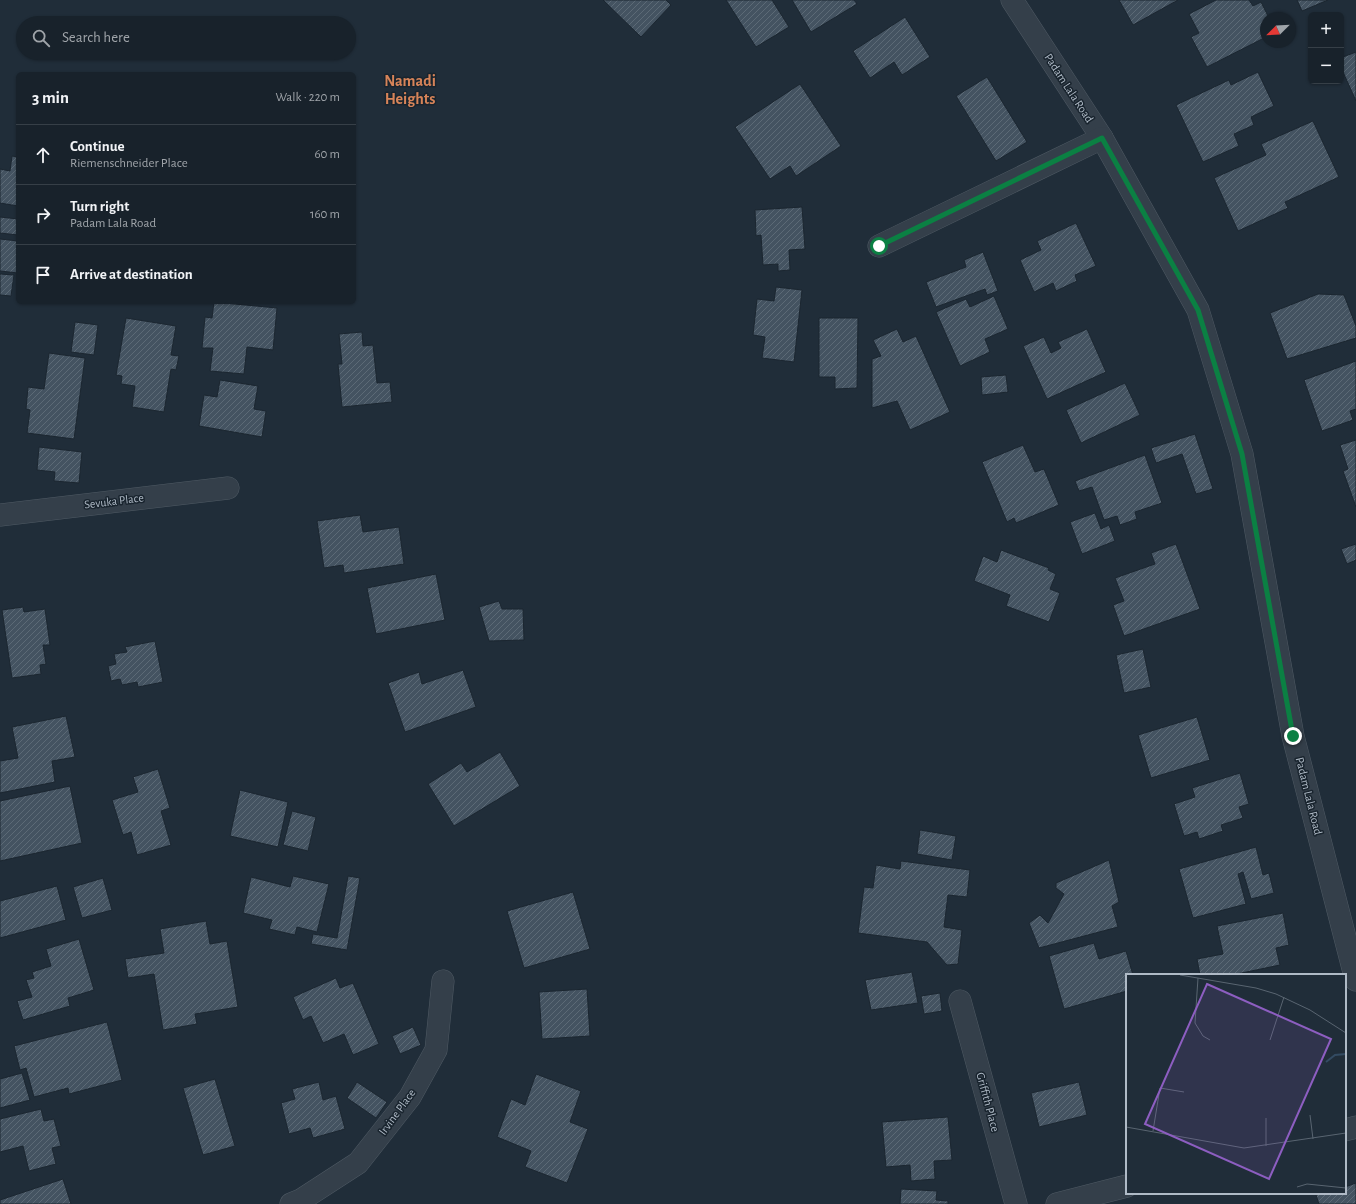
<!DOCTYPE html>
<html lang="en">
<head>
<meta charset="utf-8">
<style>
	body { margin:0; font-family:"Alegreya Sans",sans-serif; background:#252f37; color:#f1f3f6 }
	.controls { position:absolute; right:12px; top:12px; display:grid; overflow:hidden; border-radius:6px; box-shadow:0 1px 3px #0004 }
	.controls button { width:36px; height:36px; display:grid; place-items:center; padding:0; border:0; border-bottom:1px solid #363f47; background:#18222b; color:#f1f3f6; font:20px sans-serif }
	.compass { position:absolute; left:1260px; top:12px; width:36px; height:36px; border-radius:50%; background:#18222b; box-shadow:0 1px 3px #0004; rotate:246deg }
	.stop { position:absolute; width:12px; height:12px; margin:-9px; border:3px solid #0b8043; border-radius:50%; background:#fff }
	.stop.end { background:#0b8043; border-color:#fff; box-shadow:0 1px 4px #0008 }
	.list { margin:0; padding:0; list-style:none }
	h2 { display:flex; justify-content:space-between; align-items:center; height:52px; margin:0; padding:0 16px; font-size:17px }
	h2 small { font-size:13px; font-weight:400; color:#9fa4a9 }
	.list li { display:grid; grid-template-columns:26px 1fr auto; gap:12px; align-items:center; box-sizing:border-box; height:60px; padding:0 16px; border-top:1px solid #363f47 }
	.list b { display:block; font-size:15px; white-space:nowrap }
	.list p { margin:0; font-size:13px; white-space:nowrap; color:#9fa4a9 }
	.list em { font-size:13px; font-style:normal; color:#9fa4a9 }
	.icon { flex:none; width:22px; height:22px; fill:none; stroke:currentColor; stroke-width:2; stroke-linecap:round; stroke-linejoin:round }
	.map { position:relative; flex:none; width:1356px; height:1204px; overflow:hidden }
	.search { position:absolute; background:#18222b; box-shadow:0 1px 3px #0004; left:16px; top:16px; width:340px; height:44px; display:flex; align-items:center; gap:10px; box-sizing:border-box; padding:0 14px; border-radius:22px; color:#9fa4a9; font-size:15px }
	.panel { position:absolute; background:#18222b; box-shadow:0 1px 3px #0004; left:16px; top:72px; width:340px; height:232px; border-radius:6px }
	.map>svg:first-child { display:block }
</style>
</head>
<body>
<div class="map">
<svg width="1356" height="1204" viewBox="0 0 1356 1204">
	<defs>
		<pattern id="building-hatch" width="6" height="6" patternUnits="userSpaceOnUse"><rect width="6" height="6" fill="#445361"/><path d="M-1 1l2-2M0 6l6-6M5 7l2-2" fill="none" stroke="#5c6a76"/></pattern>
	</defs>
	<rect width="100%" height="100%" fill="#202d39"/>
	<g fill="url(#building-hatch)" stroke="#1b2630">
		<polygon points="603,0 666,0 671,5 641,37"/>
		<polygon points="726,0 772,0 789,27 756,47"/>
		<polygon points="792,0 854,0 857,4 811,32"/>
		<polygon points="1119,0 1178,0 1133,25"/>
		<polygon points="1216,0 1249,0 1253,6 1261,2 1269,18 1266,18 1266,37 1207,67 1191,37 1199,33 1189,14"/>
		<polygon points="1297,0 1328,0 1302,11"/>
		<polygon points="905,17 930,57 902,75 894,62 870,78 853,51"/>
		<polygon points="1356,52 1356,101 1343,72 1343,57"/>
		<polygon points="1258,72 1274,106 1251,117 1254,125 1234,134 1239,146 1203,162 1176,105 1229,80 1231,85"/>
		<polygon points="987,77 1027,142 996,161 956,96"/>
		<polygon points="800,84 841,146 796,176 790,166 770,179 735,127"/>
		<polygon points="1313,121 1339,177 1285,202 1288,208 1238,231 1214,178 1266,155 1261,144"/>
		<polygon points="12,156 18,157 18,206 0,203 0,169 10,171"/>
		<polygon points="802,207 805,249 789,250 790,270 778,271 778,264 763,265 761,235 756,236 755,210"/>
		<polygon points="0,217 18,219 18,235 0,233"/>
		<polygon points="1076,223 1096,266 1075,275 1077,281 1056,291 1053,283 1034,292 1020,260 1041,250 1037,241"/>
		<polygon points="0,239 18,241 18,273 0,271"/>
		<polygon points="983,252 998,291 987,295 985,289 936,307 926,282 966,267 964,260"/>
		<polygon points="0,274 14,275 11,296 0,295"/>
		<polygon points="776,287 802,290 794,362 762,358 765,337 753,335 757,299 774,301"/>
		<polygon points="1318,294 1344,295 1356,326 1356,338 1287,359 1270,313"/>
		<polygon points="994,296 1008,329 985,339 990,352 960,366 936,312 966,299 970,307"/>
		<polygon points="214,302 277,308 273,350 247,347 244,374 210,371 213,348 202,348 205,317 212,318"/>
		<polygon points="126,318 176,326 171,355 179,356 176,370 171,369 164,412 132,407 135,386 121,384 122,376 116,375"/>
		<polygon points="819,318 858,318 857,388 835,389 835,377 819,377"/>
		<polygon points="75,322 98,325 94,355 71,352"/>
		<polygon points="897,329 903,342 916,336 950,412 910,430 897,401 872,408 872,359 881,356 873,340"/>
		<polygon points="1087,329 1106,372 1047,399 1023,346 1044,337 1051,353 1061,348 1058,342"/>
		<polygon points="362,332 363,346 373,345 377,383 390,382 392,402 342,407 338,364 342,364 339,334"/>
		<polygon points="49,353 85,358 74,439 27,433 30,410 26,409 28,387 44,389"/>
		<polygon points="1356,361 1356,409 1350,411 1353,420 1322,431 1304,380"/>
		<polygon points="1006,375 1008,392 982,395 981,377"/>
		<polygon points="220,380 258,386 254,409 266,411 262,437 199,426 204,395 217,397"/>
		<polygon points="1125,383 1140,415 1081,443 1066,410"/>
		<polygon points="1195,434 1213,489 1196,494 1182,454 1156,463 1151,448"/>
		<polygon points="1356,440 1356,507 1343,471 1348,469 1340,445"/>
		<polygon points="1023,445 1035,472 1044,469 1059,505 1016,523 1014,518 1007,522 982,462"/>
		<polygon points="39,447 82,452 79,483 54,481 55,472 37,470"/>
		<polygon points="1145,455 1162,503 1135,512 1137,519 1120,525 1117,516 1104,520 1092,487 1079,491 1075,481"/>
		<polygon points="1095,513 1101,529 1109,525 1115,541 1082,554 1070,522"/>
		<polygon points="360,515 363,532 399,527 404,564 344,573 343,565 324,568 317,521"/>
		<polygon points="1176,544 1200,609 1124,636 1113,605 1124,601 1115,578 1155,564 1151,553"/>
		<polygon points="1356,544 1356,560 1347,564 1341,549"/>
		<polygon points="1001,550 1049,568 1048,570 1056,574 1050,589 1060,593 1049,622 1006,606 1010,595 974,581 983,556 997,562"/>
		<polygon points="436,574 445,620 376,634 367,588"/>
		<polygon points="499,601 502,609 523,609 524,640 489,641 479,607"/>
		<polygon points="23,607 24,612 45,609 50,645 43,645 46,664 40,665 41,674 12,678 2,610"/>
		<polygon points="155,641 163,682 138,687 137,682 122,685 120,679 111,681 108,666 116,664 114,654 127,652 125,647"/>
		<polygon points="1143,649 1151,687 1124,693 1116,655"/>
		<polygon points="463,670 476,707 405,732 388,683 419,672 422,684"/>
		<polygon points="66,716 75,757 52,761 55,782 0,793 0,761 18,758 12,727"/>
		<polygon points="1197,717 1210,760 1151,778 1138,735"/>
		<polygon points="500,752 520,786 454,826 428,784 461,763 467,772"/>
		<polygon points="158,769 170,808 161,811 171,845 137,855 131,832 123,835 112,800 138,792 133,777"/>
		<polygon points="1240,773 1249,804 1239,807 1243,818 1221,825 1223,831 1199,839 1197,832 1184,836 1174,804 1195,797 1192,788"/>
		<polygon points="70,786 82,843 0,861 0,801"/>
		<polygon points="240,790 288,802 278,847 230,836"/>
		<polygon points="292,811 316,817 308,851 283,845"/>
		<polygon points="920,830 956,836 952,860 917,854"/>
		<polygon points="1256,847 1263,875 1269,873 1274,893 1251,899 1243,872 1238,874 1246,904 1193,918 1179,869"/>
		<polygon points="1109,860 1119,902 1112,906 1118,927 1039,948 1029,923 1040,915 1048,923 1064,894 1056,888 1056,883"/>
		<polygon points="901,861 970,870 967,897 948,895 944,927 962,930 958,964 947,965 927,942 858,933 864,887 873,888 876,865 900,869"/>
		<polygon points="293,876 329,884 317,932 297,927 295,935 269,929 272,920 243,913 251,877 290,887"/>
		<polygon points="348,876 360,878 347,950 311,944 313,934 337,938"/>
		<polygon points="103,878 112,910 82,918 73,887"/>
		<polygon points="57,886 66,920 0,938 0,901"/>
		<polygon points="573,892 590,949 524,968 507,911"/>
		<polygon points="1283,913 1289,945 1276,948 1280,965 1232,975 1200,975 1197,959 1223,954 1217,926"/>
		<polygon points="206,921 210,944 227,941 238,1007 195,1014 197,1024 163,1030 154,974 128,978 125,959 164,953 160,929"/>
		<polygon points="79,939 94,990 68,998 70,1006 23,1020 17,1001 32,997 26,980 34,978 32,972 51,966 46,949"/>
		<polygon points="1094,943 1099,959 1126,951 1133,975 1127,975 1127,991 1064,1009 1049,956"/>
		<polygon points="912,972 918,1003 871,1010 865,980"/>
		<polygon points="336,978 340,988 353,983 379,1044 353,1055 344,1034 323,1043 311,1016 303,1020 293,997"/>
		<polygon points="587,989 590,1036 542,1039 539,992"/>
		<polygon points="940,993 942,1011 924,1014 921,996"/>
		<polygon points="107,1022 122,1080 69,1094 68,1088 34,1097 26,1068 20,1070 14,1046"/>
		<polygon points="413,1027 421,1045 400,1054 392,1036"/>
		<polygon points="22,1073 30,1100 0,1108 0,1079"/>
		<polygon points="536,1074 581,1091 570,1122 588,1129 567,1183 525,1167 531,1151 497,1137 511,1099 525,1105"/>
		<polygon points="215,1079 235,1146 203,1155 183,1088"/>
		<polygon points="319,1082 323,1100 336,1096 345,1129 313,1138 310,1128 289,1134 281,1103 295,1099 292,1089"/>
		<polygon points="357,1082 387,1102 376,1118 347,1098"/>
		<polygon points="1079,1082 1087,1115 1039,1127 1031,1093"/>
		<polygon points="41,1109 44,1121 54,1119 61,1146 52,1148 56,1164 29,1171 23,1146 0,1152 0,1119"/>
		<polygon points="948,1117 952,1160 934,1161 935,1179 911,1181 910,1165 886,1167 882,1122"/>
		<polygon points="63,1179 71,1204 0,1204 0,1200"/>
		<polygon points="1356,1183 1356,1204 1319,1204 1316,1195 1324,1193 1345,1193 1345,1187"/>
		<polygon points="901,1189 937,1191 936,1200 948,1201 948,1204 900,1204"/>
	</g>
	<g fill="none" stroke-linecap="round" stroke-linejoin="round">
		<g stroke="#4f5a64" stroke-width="23">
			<g id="street">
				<polyline points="1012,0 1102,138 1198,310 1242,454 1293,736 1356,980"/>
				<polyline points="879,246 1102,138"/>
				<polyline points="0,515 228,488"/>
				<polyline points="960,1001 1016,1204"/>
				<polyline points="1345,1130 1356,1127"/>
				<polyline points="291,1204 301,1200 358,1163 410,1097 436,1050 443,981"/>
				<polyline points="1057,1204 1127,1186"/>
			</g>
		</g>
		<use href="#street" stroke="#343f4a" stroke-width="22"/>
	</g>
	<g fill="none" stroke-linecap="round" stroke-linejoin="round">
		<polyline stroke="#0b8043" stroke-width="5" points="879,246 1102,138 1198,310 1242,454 1293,736"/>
	</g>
	<g text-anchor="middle" stroke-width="3" stroke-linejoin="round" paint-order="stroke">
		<g font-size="12" fill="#afbac6" stroke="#19242e">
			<text transform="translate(1069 88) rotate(57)" y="4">Padam Lala Road</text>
			<text transform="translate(114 501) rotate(-7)" y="4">Sevuka Place</text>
			<text transform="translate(1309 796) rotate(76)" y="4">Padam Lala Road</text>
			<text transform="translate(988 1102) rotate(75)" y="4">Griffith Place</text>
			<text transform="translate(397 1112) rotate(-54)" y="4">Irvine Place</text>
		</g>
		<g font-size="16" font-weight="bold" fill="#d78459" stroke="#19242e">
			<text x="410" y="86">Namadi<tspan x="410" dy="18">Heights</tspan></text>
		</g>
	</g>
	<g transform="translate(1126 974)">
		<rect width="220" height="220" fill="#202d39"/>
		<path fill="none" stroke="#334b62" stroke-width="2" d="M200,88l9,-7 11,-1"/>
		<path fill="none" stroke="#596571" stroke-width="1" d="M54,1l76,13 20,6 34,16 36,23M72,4l-3,45 8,13 7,4M144,66l14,-43M184,141l3,24M140,144v28M0,153l118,21 102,-15M27,157l7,-43 24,4M171,213l10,-3 39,4"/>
		<path fill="#8d5ec1" fill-opacity="0.15" stroke="#8d5ec1" stroke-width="2" d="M81,10l124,55 -62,140 -124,-55z"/>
		<rect width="220" height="220" fill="none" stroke="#afbac6" stroke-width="2"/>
	</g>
</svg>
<div class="controls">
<button>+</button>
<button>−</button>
</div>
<svg class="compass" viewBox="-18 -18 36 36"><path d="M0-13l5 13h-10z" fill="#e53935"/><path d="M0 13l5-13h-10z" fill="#9fa4a9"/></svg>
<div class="stop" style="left:879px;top:246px"></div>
<div class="stop end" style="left:1293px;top:736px"></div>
<div class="search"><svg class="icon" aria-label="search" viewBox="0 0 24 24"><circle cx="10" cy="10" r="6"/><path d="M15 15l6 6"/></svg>Search here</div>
<section class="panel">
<h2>3 min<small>Walk · 220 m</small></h2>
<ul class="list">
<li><svg class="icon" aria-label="ahead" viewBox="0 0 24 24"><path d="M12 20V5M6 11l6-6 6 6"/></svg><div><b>Continue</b><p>Riemenschneider Place</p></div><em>60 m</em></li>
<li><svg class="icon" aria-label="right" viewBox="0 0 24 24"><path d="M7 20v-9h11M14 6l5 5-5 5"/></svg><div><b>Turn right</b><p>Padam Lala Road</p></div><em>160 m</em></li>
<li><svg class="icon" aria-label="arrive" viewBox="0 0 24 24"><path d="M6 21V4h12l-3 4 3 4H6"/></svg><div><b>Arrive at destination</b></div></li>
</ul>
</section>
</div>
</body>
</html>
